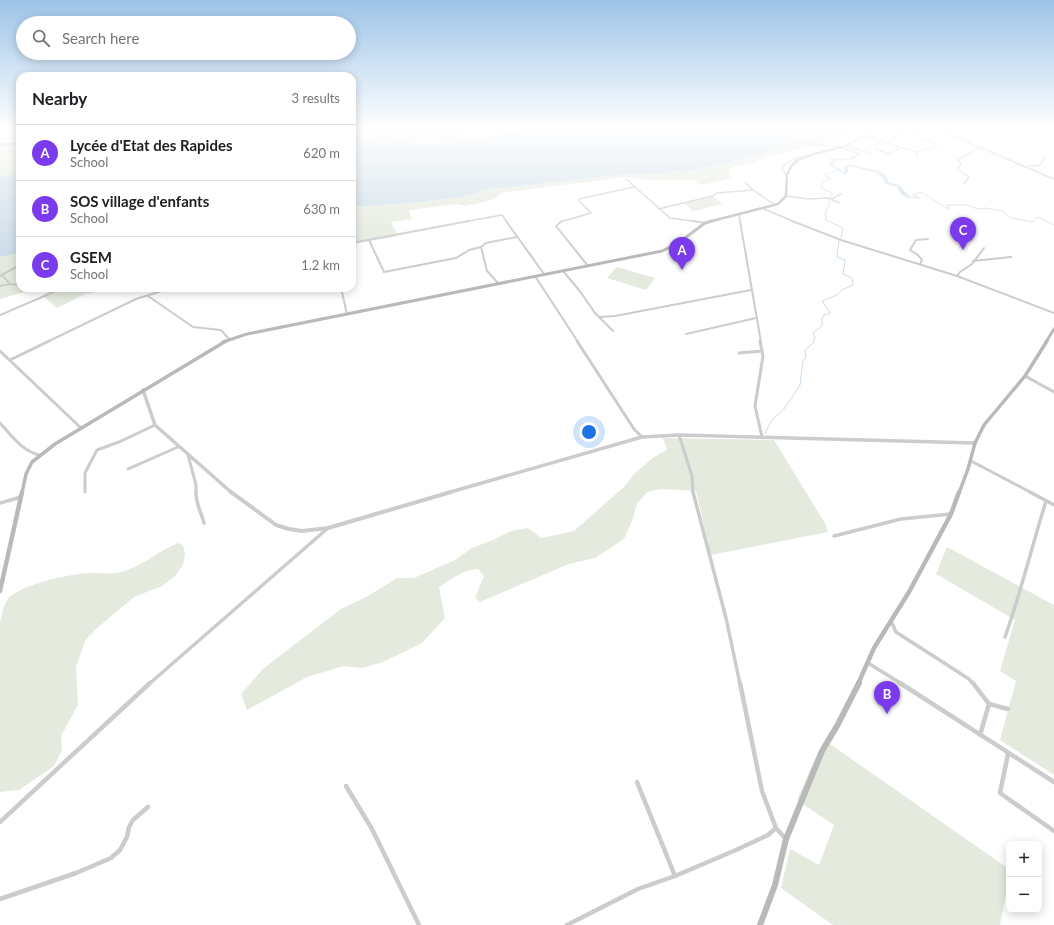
<!DOCTYPE html>
<html lang="en">
<head>
<meta charset="utf-8">
<style>
	body { margin:0; font-family:Lato,sans-serif; background:#f2f2f2; color:#202124 }
	.controls { position:absolute; right:12px; bottom:12px; display:grid; overflow:hidden; border-radius:8px; box-shadow:0 2px 10px #0003 }
	.controls button { width:36px; height:36px; display:grid; place-items:center; padding:0; border:0; border-bottom:1px solid #e0e0e0; background:#fff; color:#202124; font:20px sans-serif }
	.you { position:absolute; left:589px; top:432px; width:14px; height:14px; margin:-10px; border:3px solid #fff; border-radius:50%; background:#1a73e8; box-shadow:0 0 0 6px #1a73e833 }
	.badge { display:grid; place-items:center; width:26px; height:26px; border-radius:50%; background:#7c3aed; color:#fff; font-size:13px; font-weight:700 }
	.pin { position:absolute; translate:-50% -33px; filter:drop-shadow(0 1px 2px #0008) }
	.pin::after { content:''; position:absolute; top:21px; width:14px; height:12px; background:inherit; clip-path:polygon(0 0,100% 0,50% 100%) }
	.list { margin:0; padding:0; list-style:none }
	h2 { display:flex; justify-content:space-between; align-items:center; height:52px; margin:0; padding:0 16px; font-size:17px }
	h2 small { font-size:13px; font-weight:400; color:#757577 }
	.list li { display:grid; grid-template-columns:26px 1fr auto; gap:12px; align-items:center; box-sizing:border-box; height:56px; padding:0 16px; border-top:1px solid #e0e0e0 }
	.list b { display:block; font-size:15px; white-space:nowrap }
	.list p { margin:0; font-size:13px; white-space:nowrap; color:#757577 }
	.list em { font-size:13px; font-style:normal; color:#757577 }
	.icon { flex:none; width:22px; height:22px; fill:none; stroke:currentColor; stroke-width:2; stroke-linecap:round; stroke-linejoin:round }
	.map { position:relative; flex:none; width:1054px; height:925px; overflow:hidden }
	.search { position:absolute; background:#fff; box-shadow:0 2px 10px #0003; left:16px; top:16px; width:340px; height:44px; display:flex; align-items:center; gap:10px; box-sizing:border-box; padding:0 14px; border-radius:22px; color:#757577; font-size:15px }
	.panel { position:absolute; background:#fff; box-shadow:0 2px 10px #0003; left:16px; top:72px; width:340px; height:220px; border-radius:12px }
	.map>svg:first-child { display:block }
</style>
</head>
<body>
<div class="map">
<svg width="1054" height="925" viewBox="0 0 1054 925">
	<rect width="100%" height="100%" fill="#fff"/>
	<g fill="#e4eade">
		<polygon points="368,127 423,127 448,132 460,128 463,129 471,127 522,127 462,133 459,132 452,136 450,143 411,144 406,141 383,135 352,140 352,133 376,133 375,132 367,132 363,130"/>
		<polygon points="825,127 853,127 845,134 824,144 772,155 755,162 730,168 729,175 732,178 701,185 693,180 649,180 627,177 501,193 495,199 466,206 456,204 409,210 412,219 391,222 398,236 352,244 352,207 422,202 461,197 491,189 620,175 669,173 673,171 681,172 712,166 790,147 794,144 793,136"/>
		<polygon points="20,142 20,177 0,176 0,145"/>
		<polygon points="713,197 723,204 693,211 684,203"/>
		<polygon points="20,253 20,288 38,288 0,299 0,257"/>
		<polygon points="617,267 655,278 646,290 607,278"/>
		<polygon points="61,288 103,288 88,294 87,293 57,308 42,295"/>
		<path d="M663,438l111,2 52,85 2,7 -117,23 -15,-64 -36,-2 -13,3 -10,12 -5,17 -8,18 -29,19 -26,6 -89,38 -5,-4 9,-22 -6,-7c-14,0 -28,11 -39,18l6,31 -23,25 -39,19 -21,6 -18,-2 -37,11 -60,33 -6,-16 23,-26 77,-59 27,-13 29,-18h17l41,-18 17,-12 21,-8 18,-9 17,-3 13,10 33,-7 50,-44 10,-13 20,-17 13,-7z"/>
		<path d="M178,543l5,2 2,9 -2,11 -8,11 -13,10 -28,11 -38,32 -11,12 -9,26 2,38 -17,31 1,14 -8,16 -35,24 -19,2v-170c2,-8 3,-16 8,-23 10,-14 65,-26 83,-26 12,0 24,2 36,-3 18,-6 33,-20 51,-27z"/>
		<polygon points="947,547 1054,605 1054,775 1000,740 1016,681 1000,671 1015,620 936,574"/>
		<polygon points="827,742 1009,869 1009,879 1000,925 833,925 781,888 790,849 819,865 834,825 797,800 815,759"/>
	</g>
	<g fill="#ccdce8">
		<path d="M525,127h300l-32,9 1,8 -4,3 -104,25 -13,-1 -5,2 -48,2 -129,14 -30,8 -39,5 -70,5v-67l31,-5 19,4 9,5 39,-1 -2,-3c3,-5 9,-8 14,-8l-3,5c10,6 54,-6 66,-10z"/>
		<polygon points="13,175 20,177 20,253 0,257 0,176"/>
	</g>
	<g fill="none" stroke-linecap="round" stroke-linejoin="round">
		<g stroke="#ccdce8" stroke-width="1">
			<polyline points="837,170 824,175 831,179 823,182 821,188 832,193 832,196 828,199 830,203 825,213 826,220 843,228 841,238"/>
			<polyline points="909,197 920,198 913,195 921,192 948,209 950,208 946,205 968,205 978,209 985,208 1004,211 1005,214 1012,218 1032,222 1038,217 1054,225"/>
			<polyline points="765,433 772,420 784,409 800,385 803,360 806,358 805,350 813,343 815,337 813,333 822,326 822,319 824,315 830,313 822,301 837,295 842,290 853,285 852,278 843,274 845,260 837,257 839,240"/>
		</g>
		<path fill="#ccdce8" fill-rule="evenodd" d="M784,140c16,2 67,4 77,15l-7,3 -1,2 -19,1 -1,4 11,7v-5l5,-3 30,7 7,5 3,6 10,3 6,7 6,5 -4,1 -6,-4 -4,-7 -11,-3 -3,-6 -6,-5 -27,-7 -2,1v6l-4,1 -15,-9 2,-6 19,-1 1,-2 5,-1v-1l-18,-6 -55,-6 -1,-1z"/>
		<g stroke="#ccc" stroke-width="1.5">
			<polyline points="882,127 919,135"/>
			<polyline points="864,136 917,152"/>
			<polyline points="882,141 876,145 875,149 889,154 901,147"/>
			<polyline points="889,143 903,132"/>
			<polyline points="846,146 870,153 871,155"/>
			<polyline points="917,156 917,152 937,146 936,144 918,137 923,131 934,128"/>
			<polyline points="1024,167 1040,165 1044,159"/>
			<path d="M787,176l-5,-7c4,-10 15,-11 25,-13"/>
			<polyline points="626,179 670,218 700,222"/>
			<polyline points="746,183 753,190 775,205"/>
			<polyline points="964,183 969,177 957,169 961,165 958,160 980,147"/>
			<polyline points="786,196 809,199 829,198 839,203"/>
			<polyline points="833,198 841,194"/>
			<polyline points="658,209 713,196 717,193 753,190"/>
			<polyline points="764,209 795,222"/>
			<polyline points="739,214 740,222"/>
			<polyline points="463,222 502,215 507,222"/>
			<polyline points="560,222 591,213 579,201 579,199 634,187"/>
		</g>
		<g stroke="#ccc" stroke-width="2">
			<polyline points="506,221 544,274"/>
			<polyline points="562,221 556,226 588,266"/>
			<polyline points="693,221 705,223"/>
			<polyline points="740,221 761,342"/>
			<polyline points="792,221 841,240 957,276 1054,313"/>
			<polyline points="369,240 384,272 456,258 469,250 481,247 486,243 517,237"/>
			<polyline points="352,243 469,221"/>
			<polyline points="481,247 487,271 499,284"/>
			<polyline points="973,261 1011,257"/>
			<polyline points="920,264 922,260 918,255 910,250 916,240 928,239"/>
			<polyline points="563,271 579,290 595,313 613,331"/>
			<polyline points="2,275 10,284 20,285"/>
			<polyline points="0,276 20,265"/>
			<polyline points="535,276 578,342"/>
			<polyline points="957,276 960,272 972,264 984,248"/>
			<polyline points="0,286 10,284"/>
			<polyline points="48,288 53,292"/>
			<polyline points="341,288 347,314"/>
			<polyline points="148,296 193,327 221,330 229,339"/>
			<polyline points="0,315 63,288"/>
			<polyline points="600,317 615,316 751,290"/>
			<polyline points="686,334 756,318"/>
			<polyline points="47,342 136,299 171,288"/>
		</g>
		<g stroke="#ccc" stroke-width="3">
			<polyline points="577,341 634,429 642,437"/>
			<polyline points="760,341 763,356 755,406 762,437"/>
			<polyline points="0,351 81,428"/>
			<polyline points="739,353 762,351"/>
			<polyline points="10,360 49,341"/>
			<polyline points="1025,376 1054,392"/>
			<path d="M0,423c12,13 21,27 39,32"/>
			<polyline points="679,435 692,476 693,493"/>
			<polyline points="188,455 196,485 196,493"/>
			<polyline points="971,461 1032,493"/>
			<polyline points="128,469 178,447"/>
			<polyline points="85,492 85,473 97,450 119,442 155,425"/>
		</g>
		<g stroke="#ccc" stroke-width="3.5">
			<path d="M196,492c0,13 5,19 8,31"/>
			<polyline points="693,492 726,618 740,684"/>
			<polyline points="1030,492 1054,505"/>
			<polyline points="0,503 21,497"/>
			<polyline points="834,536 901,519 951,514"/>
			<polyline points="891,621 896,632 969,679 973,684"/>
			<path d="M1005,637c16,-45 27,-91 41,-136"/>
			<polyline points="868,663 902,684"/>
			<polyline points="149,684 328,528"/>
		</g>
		<g stroke="#ccc" stroke-width="4.5">
			<polyline points="740,683 762,791 776,828 786,839"/>
			<polyline points="900,683 1054,782"/>
			<polyline points="973,683 989,704 980,735"/>
			<polyline points="989,704 1008,709"/>
			<polyline points="1008,754 1000,793 1054,831"/>
			<polyline points="637,782 675,876"/>
			<polyline points="346,786 372,829 419,925"/>
			<polyline points="0,822 150,683"/>
			<polyline points="0,899 76,873 111,858 120,850 127,837 129,827 133,820 148,807"/>
			<polyline points="567,925 638,889 675,876 736,850 768,835 776,828"/>
		</g>
		<polyline stroke="#ccc" stroke-width="2" points="932,127 1054,179"/>
		<g stroke="#ccc" stroke-width="3.5">
			<polyline points="143,390 155,425 232,493"/>
			<polyline points="447,493 642,437 679,435 975,443"/>
		</g>
		<polyline stroke="#ccc" stroke-width="4" points="231,492 276,525 289,529 302,531 328,528 451,492"/>
		<g stroke="#b9b9b9" stroke-width="2.5">
			<polyline points="0,145 20,143"/>
			<polyline points="708,222 778,204 786,196 787,175 792,165 798,160 814,154 846,146 878,127"/>
		</g>
		<g stroke="#b9b9b9" stroke-width="3">
			<polyline points="223,342 247,334 662,251 677,244 705,223 712,221"/>
			<polyline points="1046,342 1054,329"/>
		</g>
		<g stroke="#b9b9b9" stroke-width="3.5">
			<polyline points="22,493 26,474 32,462 55,444 226,341"/>
			<polyline points="959,493 968,469 975,443 984,425 1025,376 1047,341"/>
		</g>
		<g stroke="#b9b9b9" stroke-width="4.5">
			<polyline points="0,591 22,492"/>
			<polyline points="858,684 874,648 909,592 951,514 959,492"/>
		</g>
		<polyline stroke="#b9b9b9" stroke-width="6" points="760,925 775,885 786,839 822,751 837,726 859,683"/>
	</g>
	<linearGradient id="sky" x2="0" y2="1"><stop stop-color="#9dc4e8"/><stop offset="0.5" stop-color="#fff"/><stop offset="1" stop-color="#fff" stop-opacity="0"/></linearGradient>
	<rect width="1054" height="256" fill="url(#sky)"/>
</svg>
<div class="controls">
<button>+</button>
<button>−</button>
</div>
<div class="you"></div>
<div class="pin badge" style="left:682px;top:270px">A</div>
<div class="pin badge" style="left:887px;top:714px">B</div>
<div class="pin badge" style="left:963px;top:250px">C</div>
<div class="search"><svg class="icon" aria-label="search" viewBox="0 0 24 24"><circle cx="10" cy="10" r="6"/><path d="M15 15l6 6"/></svg>Search here</div>
<section class="panel">
<h2>Nearby<small>3 results</small></h2>
<ul class="list">
<li><span class="badge">A</span><div><b>Lycée d'Etat des Rapides</b><p>School</p></div><em>620 m</em></li>
<li><span class="badge">B</span><div><b>SOS village d'enfants</b><p>School</p></div><em>630 m</em></li>
<li><span class="badge">C</span><div><b>GSEM</b><p>School</p></div><em>1.2 km</em></li>
</ul>
</section>
</div>
</body>
</html>
